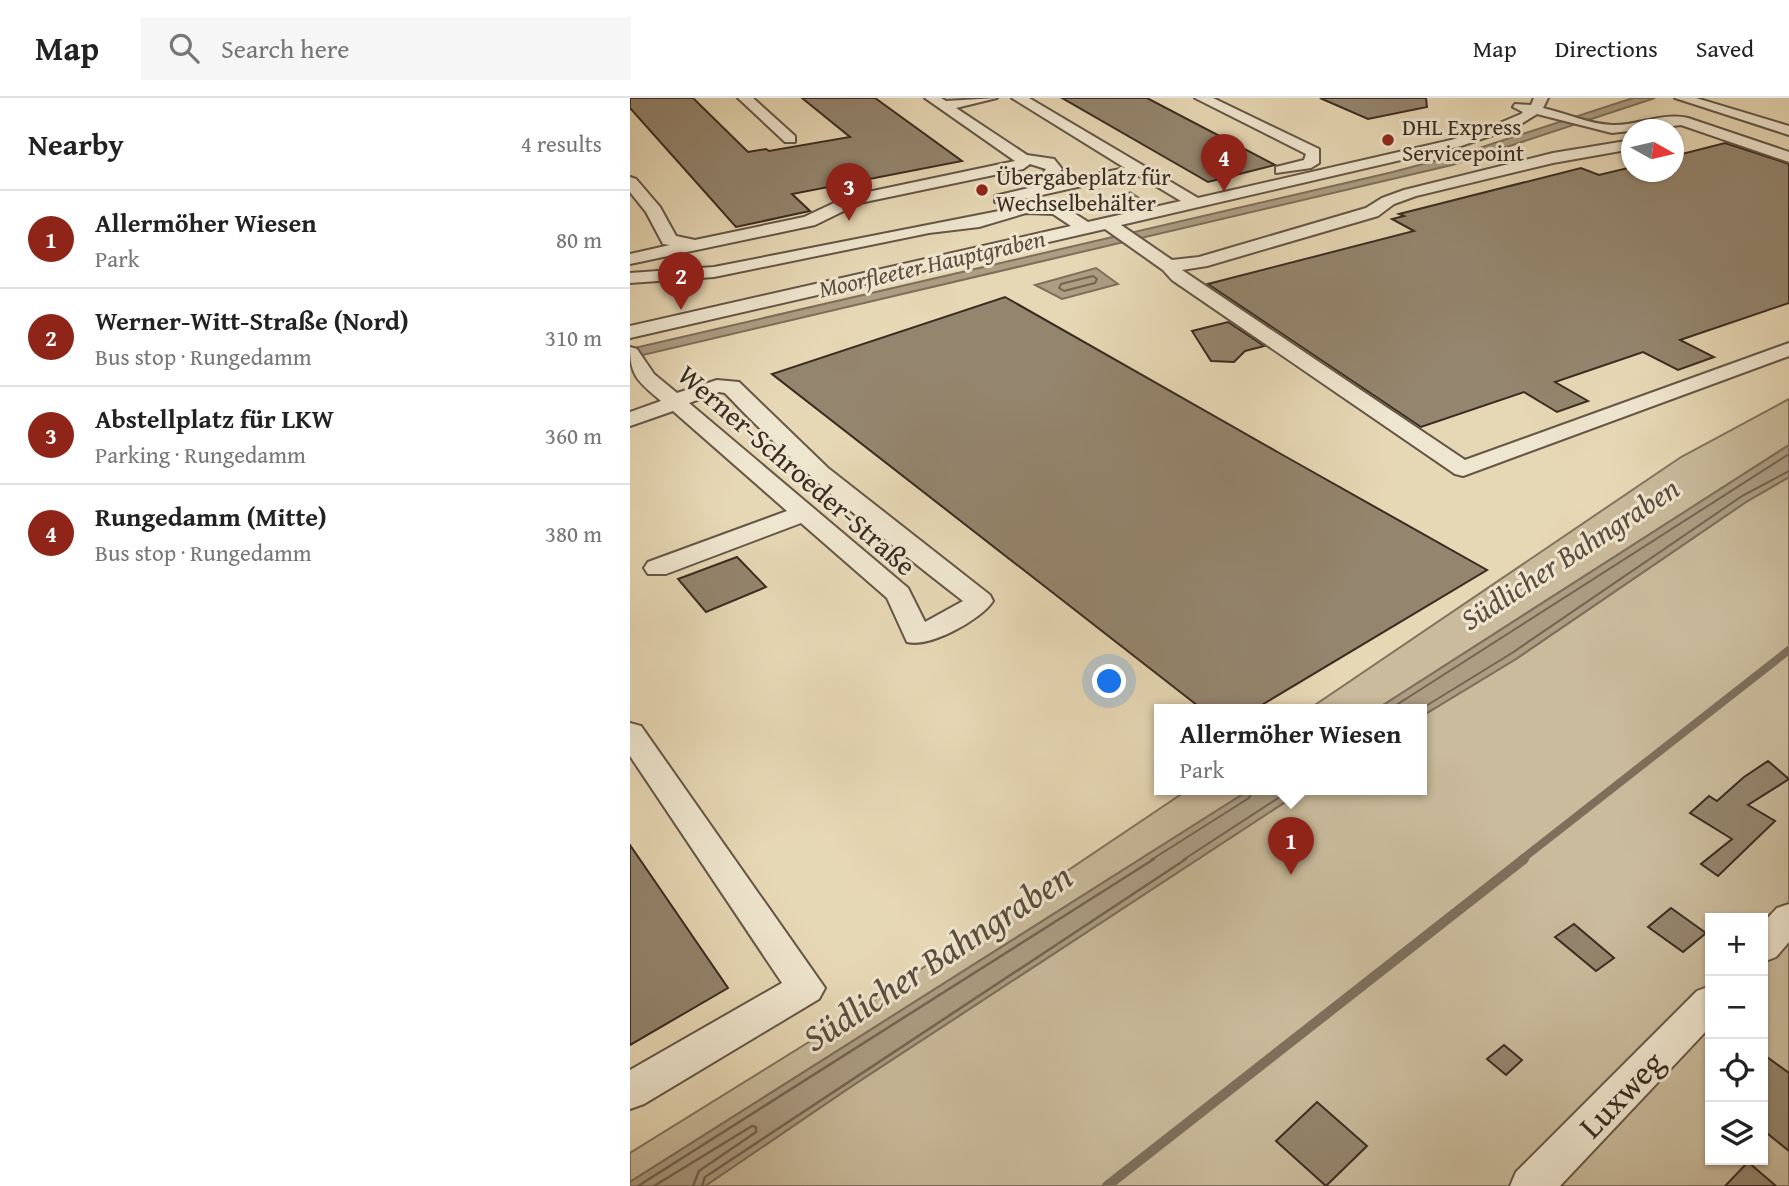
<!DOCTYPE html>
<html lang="en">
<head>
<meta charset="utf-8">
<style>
	body { margin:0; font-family:"Gentium Book Plus",serif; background:#f6f6f6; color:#222 }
	.controls { position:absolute; right:21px; bottom:21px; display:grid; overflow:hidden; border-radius:0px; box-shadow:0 2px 5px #0004 }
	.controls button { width:63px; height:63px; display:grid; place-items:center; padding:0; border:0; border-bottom:2px solid #e0e0e0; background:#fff; color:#222; font:35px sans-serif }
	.compass { position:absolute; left:991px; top:21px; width:63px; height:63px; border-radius:50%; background:#fff; box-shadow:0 2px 5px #0004; rotate:98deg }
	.you { position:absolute; left:480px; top:584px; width:24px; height:24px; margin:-18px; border:5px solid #fff; border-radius:50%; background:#1a73e8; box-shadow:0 0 0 10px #1a73e833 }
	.badge { display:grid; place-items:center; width:46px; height:46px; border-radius:50%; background:#8f2418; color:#fff; font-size:23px; font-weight:700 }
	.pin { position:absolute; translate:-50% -58px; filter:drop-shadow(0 2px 4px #0008) }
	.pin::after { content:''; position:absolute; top:37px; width:24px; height:21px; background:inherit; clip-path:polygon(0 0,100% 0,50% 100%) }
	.popup { position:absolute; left:524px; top:606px; width:273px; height:91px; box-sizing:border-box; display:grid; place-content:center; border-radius:0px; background:#fff; filter:drop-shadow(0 2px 5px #0005); font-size:23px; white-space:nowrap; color:#767676 }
	.popup b { font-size:26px; color:#222 }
	.popup::after { content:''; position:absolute; left:50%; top:100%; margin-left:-14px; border:14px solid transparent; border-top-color:#fff }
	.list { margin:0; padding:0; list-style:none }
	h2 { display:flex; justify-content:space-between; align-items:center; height:91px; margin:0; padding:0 28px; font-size:30px }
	h2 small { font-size:23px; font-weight:400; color:#767676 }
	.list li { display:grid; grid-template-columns:46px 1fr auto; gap:21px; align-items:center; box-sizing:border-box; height:98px; padding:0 28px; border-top:2px solid #e0e0e0 }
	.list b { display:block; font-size:26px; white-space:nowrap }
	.list p { margin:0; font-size:23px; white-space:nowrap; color:#767676 }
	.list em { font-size:23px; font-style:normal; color:#767676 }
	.icon { flex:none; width:38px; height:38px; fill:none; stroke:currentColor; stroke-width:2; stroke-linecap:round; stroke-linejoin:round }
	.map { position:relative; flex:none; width:1159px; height:1088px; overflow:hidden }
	header { display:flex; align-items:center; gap:42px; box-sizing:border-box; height:98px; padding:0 35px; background:#fff; border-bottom:2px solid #e0e0e0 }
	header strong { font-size:33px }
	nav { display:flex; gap:38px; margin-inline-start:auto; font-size:24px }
	.search { width:490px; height:63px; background:#f6f6f6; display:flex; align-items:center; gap:18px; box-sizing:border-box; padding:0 24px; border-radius:0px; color:#767676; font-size:26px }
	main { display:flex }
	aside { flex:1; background:#fff }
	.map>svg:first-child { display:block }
</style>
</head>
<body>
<header>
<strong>Map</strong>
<div class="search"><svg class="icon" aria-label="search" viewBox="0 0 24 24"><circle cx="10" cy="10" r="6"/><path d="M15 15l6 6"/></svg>Search here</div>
<nav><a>Map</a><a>Directions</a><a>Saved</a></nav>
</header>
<main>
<aside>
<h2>Nearby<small>4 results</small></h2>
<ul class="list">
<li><span class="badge">1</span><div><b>Allermöher Wiesen</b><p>Park</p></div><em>80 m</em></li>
<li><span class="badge">2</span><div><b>Werner-Witt-Straße (Nord)</b><p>Bus stop · Rungedamm</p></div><em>310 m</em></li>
<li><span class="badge">3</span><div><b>Abstellplatz für LKW</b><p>Parking · Rungedamm</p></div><em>360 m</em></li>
<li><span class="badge">4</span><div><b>Rungedamm (Mitte)</b><p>Bus stop · Rungedamm</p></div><em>380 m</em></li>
</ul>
</aside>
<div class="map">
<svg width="1159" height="1088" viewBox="0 0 1159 1088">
	<rect width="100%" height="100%" fill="#e7d8b5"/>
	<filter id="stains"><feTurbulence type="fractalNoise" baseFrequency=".00286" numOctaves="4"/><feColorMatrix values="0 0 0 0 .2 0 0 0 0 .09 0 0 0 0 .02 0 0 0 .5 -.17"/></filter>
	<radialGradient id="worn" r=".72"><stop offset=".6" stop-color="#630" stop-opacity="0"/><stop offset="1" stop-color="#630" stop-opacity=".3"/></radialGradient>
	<g fill="#cabb9c" stroke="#82735f" stroke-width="2" fill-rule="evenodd">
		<polygon points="1159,301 1159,347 747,611 679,611 1051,359"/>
		<path d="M1159,379v709h-1084l147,-100 453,-297h117v-73l94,-57 230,-157zM1080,820h53v242h-53z"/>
		<polygon points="559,691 621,691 0,1084 0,1055 224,916"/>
	</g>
	<g fill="#ac9d83" stroke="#7e6f5c" stroke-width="2">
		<polygon points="1003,0 1025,0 822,67 0,260 0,251 763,74 834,55"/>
		<polygon points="466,170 488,186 432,201 405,187"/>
		<polygon points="1159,347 1159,379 1116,404 886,561 792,618 792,611 747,611"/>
		<polygon points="621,691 675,691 222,988 75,1088 0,1088 0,1084"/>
	</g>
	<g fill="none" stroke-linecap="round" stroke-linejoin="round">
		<g stroke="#736452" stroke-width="2">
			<polygon points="463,178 467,181 465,185 434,193 429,190 431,186"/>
			<polyline points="760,611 1159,356"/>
			<polyline points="791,611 882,555 1112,398 1159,373"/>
			<polyline points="521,762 619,700 623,691"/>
			<polyline points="553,762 662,691"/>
		</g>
		<g stroke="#736452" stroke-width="2.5">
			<polyline points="8,1088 524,761"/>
			<polyline points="24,1088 122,1028 126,1029 126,1034 69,1073 63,1088"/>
			<polyline points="72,1088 75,1079 556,761"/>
		</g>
		<polyline stroke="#7e6f5c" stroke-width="3.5" points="500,95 511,102"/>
		<polyline stroke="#7e6f5c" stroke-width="8" points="891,762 1159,552"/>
		<polyline stroke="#7e6f5c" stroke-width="10" points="477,1088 894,761"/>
	</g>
	<g fill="#94856e" stroke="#3a2b22" stroke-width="2">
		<polygon points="0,0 63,0 118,54 136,51 139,53 220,39 172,0 245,0 332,63 162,96 180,113 106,129 0,10"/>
		<polygon points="432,0 517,0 645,67 578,84"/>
		<polygon points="690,0 796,0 797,9 738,21"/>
		<polygon points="1095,45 1159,66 1159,205 1050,242 1084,259 1048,272 1013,254 925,284 958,303 927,314 894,294 791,329 578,186 784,133 762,121 774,118 769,116 951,70 969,77 1002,69 1002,74 1044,74 1044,58"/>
		<polygon points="375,199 651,356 857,472 625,611 572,611 142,276"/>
		<polygon points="598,224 634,248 615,253 604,264 581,263 562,233"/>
		<polygon points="107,459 136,489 76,514 48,481"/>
		<polygon points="1138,663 1159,681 1118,707 1145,723 1088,778 1071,766 1102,741 1060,715 1079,698 1087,703 1114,679"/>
		<polygon points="0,747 98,890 0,947"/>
		<polygon points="1041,810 1076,835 1053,854 1018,829"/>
		<polygon points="944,826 984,860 966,873 925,839"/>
		<polygon points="874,947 892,962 876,977 857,961"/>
		<polygon points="1133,956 1159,975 1159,1053 1133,1032"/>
		<polygon points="687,1004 737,1048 696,1088 646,1043"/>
		<polygon points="1118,1064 1146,1088 1095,1088"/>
	</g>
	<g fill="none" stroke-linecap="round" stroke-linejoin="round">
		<g stroke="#655647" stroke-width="4">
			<g id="minor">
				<polygon points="108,0 123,0 165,38 165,44 155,44"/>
				<path d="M295,0h16l5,3 51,-3 -41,10 71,47 27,4 8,10 -10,14 73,-15 -113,-70h17l169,100 253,-58 37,-12 33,-14 2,-2 -10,-5 2,-3 16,1 3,-7h14l-5,10c23,5 45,16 69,17 26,1 50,-13 76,-7l101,34v10l-108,-37 -69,8 -75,-19 -21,13 -55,19 -340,79 51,35 27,-3 167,-49 16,-10 22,-8 149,-37 79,-13v9l-79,14 -137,33 -22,8 -16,12 -171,50 -25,4 283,190 324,-117v13l-326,120 -8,-2 -283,-194 -9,-10 -58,-41 -475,109v-12l441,-100 -18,-12 -27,-1 -47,14 -50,6 -215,44 -84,6v-10l84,-6 290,-57v-6l6,-2 53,4 25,16 93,-21 -45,-27 -135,30 -6,-2v-6l38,-9 13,-18 -16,-5 -7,5 -163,34 -45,22 -185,39v-10l40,-9 -7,-1 -17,-32 -16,-20v-15l6,2 24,28 16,29 19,4 109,-23 45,-21 166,-35z"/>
				<polygon points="565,0 583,0 689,51 689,65 681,70 646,75 646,69 674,62 676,56"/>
				<polygon points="1045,0 1066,0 1159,28 1159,37"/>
				<path d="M0,249l7,2 17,25 23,19 40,-13 22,2 89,86 162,127 3,6c-12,19 -64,47 -86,41l-20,-44 -86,-75 -135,51h-18l-4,-6 4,-6 139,-51 -114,-100 -43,15v-14l31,-11c-22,-19 -31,-24 -31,-54zM89,294l6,1c73,77 154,143 238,208l-38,21 -17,-34 -219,-185z"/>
				<polygon points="0,625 11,628 195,890 189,901 14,1006 0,1011 0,972 152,885 0,658"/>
				<polygon points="1159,806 1159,844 1146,859 1133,864 1133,825 1147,810"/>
				<polygon points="1080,888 1080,929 930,1088 880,1088 886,1074 1067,893"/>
			</g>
		</g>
		<use href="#minor" fill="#efe6cf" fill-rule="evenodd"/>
	</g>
	<g fill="#8f2418" stroke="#efe6cf" stroke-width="2.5">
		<circle cx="758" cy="42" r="7"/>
		<circle cx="352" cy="92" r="7"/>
	</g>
	<g text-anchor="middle" stroke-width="6" stroke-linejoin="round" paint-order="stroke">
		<g font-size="23" fill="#3a2b22" stroke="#efe6cf" text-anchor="start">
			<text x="772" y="37">DHL Express<tspan x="772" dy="26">Servicepoint</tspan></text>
			<text x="366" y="87">Übergabeplatz für<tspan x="366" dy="26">Wechselbehälter</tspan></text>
		</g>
		<g font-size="24" font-style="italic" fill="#5c4d3f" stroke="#efe6cf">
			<text transform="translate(302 166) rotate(-13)" y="8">Moorfleeter Hauptgraben</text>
		</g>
		<g font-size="28" fill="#3a2b22" stroke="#efe6cf">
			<text transform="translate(167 372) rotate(41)" y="10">Werner-Schroeder-Straße</text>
		</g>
		<g font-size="30" font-style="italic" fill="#5c4d3f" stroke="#efe6cf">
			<text transform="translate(940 456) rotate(-33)" y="10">Südlicher Bahngraben</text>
		</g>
		<g font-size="33" fill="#3a2b22" stroke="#efe6cf">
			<text transform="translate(991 996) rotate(-46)" y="12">Luxweg</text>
		</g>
		<g font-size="37" font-style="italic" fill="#5c4d3f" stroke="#efe6cf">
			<text transform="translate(307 859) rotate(-33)" y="13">Südlicher Bahngraben</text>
		</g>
	</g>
	<rect width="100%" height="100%" filter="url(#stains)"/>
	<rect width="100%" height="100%" fill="url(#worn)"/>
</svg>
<div class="controls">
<button>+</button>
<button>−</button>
<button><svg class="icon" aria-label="locate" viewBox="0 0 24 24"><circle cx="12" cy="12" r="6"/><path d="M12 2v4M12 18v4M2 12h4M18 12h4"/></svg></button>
<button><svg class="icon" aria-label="layers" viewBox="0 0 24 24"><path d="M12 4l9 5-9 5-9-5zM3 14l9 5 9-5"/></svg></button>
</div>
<svg class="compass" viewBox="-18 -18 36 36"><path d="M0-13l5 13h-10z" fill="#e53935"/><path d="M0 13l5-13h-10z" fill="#767676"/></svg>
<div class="you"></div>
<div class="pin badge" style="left:661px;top:777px">1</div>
<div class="popup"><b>Allermöher Wiesen</b>Park</div>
<div class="pin badge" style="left:51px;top:212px">2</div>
<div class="pin badge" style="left:219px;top:123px">3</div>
<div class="pin badge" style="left:594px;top:94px">4</div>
</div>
</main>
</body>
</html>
